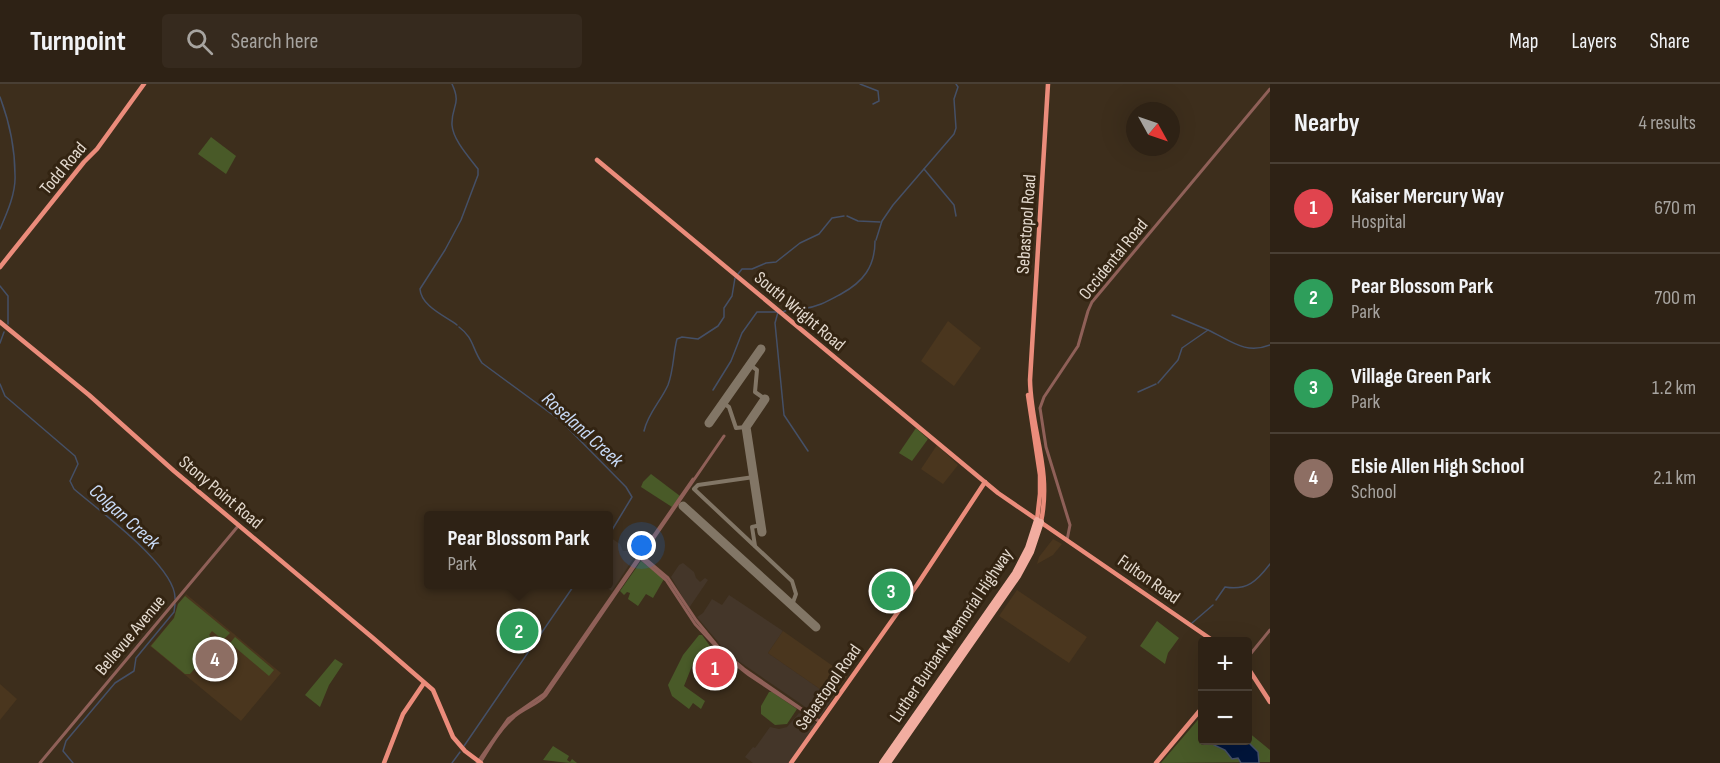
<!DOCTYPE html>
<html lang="en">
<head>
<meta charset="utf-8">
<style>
	body { margin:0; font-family:"Sofia Sans Condensed",sans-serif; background:#362a1e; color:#f1f3f6 }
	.controls { position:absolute; right:18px; bottom:18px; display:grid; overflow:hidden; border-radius:6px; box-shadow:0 6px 24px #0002 }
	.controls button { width:54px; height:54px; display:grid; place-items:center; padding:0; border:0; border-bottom:2px solid #493f34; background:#2e2215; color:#f1f3f6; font:30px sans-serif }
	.compass { position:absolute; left:1126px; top:18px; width:54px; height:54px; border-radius:50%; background:#2e2215; box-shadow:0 6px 24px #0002; rotate:130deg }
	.you { position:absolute; left:642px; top:462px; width:21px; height:21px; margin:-15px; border:4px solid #fff; border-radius:50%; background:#1a73e8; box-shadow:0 0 0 9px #1a73e833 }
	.badge { display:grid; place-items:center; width:39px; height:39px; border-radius:50%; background:#d93025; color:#fff; font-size:20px; font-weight:700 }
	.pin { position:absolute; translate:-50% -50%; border:3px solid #fff; box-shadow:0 2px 6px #0006 }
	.popup { position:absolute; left:424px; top:427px; width:189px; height:78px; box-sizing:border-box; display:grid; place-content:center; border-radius:6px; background:#2e2215; filter:drop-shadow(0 2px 4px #0005); font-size:20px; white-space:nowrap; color:#a7a4a0 }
	.popup b { font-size:22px; color:#f1f3f6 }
	.popup::after { content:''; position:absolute; left:50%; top:100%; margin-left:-12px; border:12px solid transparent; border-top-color:#2e2215 }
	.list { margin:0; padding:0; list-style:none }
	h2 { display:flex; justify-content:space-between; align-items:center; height:78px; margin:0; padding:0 24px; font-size:26px }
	h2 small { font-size:20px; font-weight:400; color:#a7a4a0 }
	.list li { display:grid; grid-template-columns:39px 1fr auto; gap:18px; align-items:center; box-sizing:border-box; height:90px; padding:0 24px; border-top:2px solid #493f34 }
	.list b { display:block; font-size:22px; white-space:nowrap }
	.list p { margin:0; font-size:20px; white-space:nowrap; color:#a7a4a0 }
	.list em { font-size:20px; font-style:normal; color:#a7a4a0 }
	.icon { flex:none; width:33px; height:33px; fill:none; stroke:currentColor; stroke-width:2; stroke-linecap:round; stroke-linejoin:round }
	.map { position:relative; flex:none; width:1270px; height:679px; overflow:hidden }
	header { display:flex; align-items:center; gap:36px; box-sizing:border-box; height:84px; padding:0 30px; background:#2e2215; border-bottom:2px solid #493f34 }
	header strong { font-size:28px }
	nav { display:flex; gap:33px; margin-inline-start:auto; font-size:21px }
	.search { width:420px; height:54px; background:#362a1e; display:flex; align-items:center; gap:15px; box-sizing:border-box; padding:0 21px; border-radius:6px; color:#a7a4a0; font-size:22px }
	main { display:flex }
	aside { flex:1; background:#2e2215 }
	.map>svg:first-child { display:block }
</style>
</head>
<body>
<header>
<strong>Turnpoint</strong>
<div class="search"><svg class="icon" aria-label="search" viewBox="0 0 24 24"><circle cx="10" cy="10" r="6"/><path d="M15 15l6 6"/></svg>Search here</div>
<nav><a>Map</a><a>Layers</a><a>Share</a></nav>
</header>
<main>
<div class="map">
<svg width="1270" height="679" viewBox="0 0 1270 679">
	<rect width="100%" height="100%" fill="#3d2e1c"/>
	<g fill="#443629">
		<polygon points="611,454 620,460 623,467 628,467 635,472 612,507 602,501 609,500 609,457"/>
		<polygon points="683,479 694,488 696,494 700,498 705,494 708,496 689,524 671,493 679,481"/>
		<polygon points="729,511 783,547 768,569 833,614 820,633 737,576 724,565 697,533 703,529 712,515 722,521"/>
		<polygon points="799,629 816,639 816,640 789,679 753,679 745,673 753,663 755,664 770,643 779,645 787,643"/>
	</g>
	<g fill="#4a361e">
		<polygon points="948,237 981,264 954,302 921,277"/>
		<polygon points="937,361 958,381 943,400 921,385"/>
		<polygon points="1053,455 1062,460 1053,471 1037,480 1039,473"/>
		<polygon points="1017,506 1087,553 1069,579 999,532"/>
		<polygon points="186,510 281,589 241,637 150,562 174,534 178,520"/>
		<polygon points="783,547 847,592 833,614 768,569"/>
		<polygon points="0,600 17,615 0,636"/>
	</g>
	<g fill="#495a28">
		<polygon points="211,53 236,72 226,90 198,70"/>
		<polygon points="916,344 928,355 912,377 899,369"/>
		<polygon points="651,390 680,412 672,423 641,403 643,398"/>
		<polygon points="641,477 664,495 653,514 646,510 638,522 628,515 630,509 627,508 624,511 620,507"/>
		<polygon points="883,494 905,509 897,520 876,505"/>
		<polygon points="185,512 230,549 223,556 212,547 209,551 217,559 190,590 185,590 151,562 174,534 178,520"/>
		<polygon points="521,528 533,534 534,538 523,557 516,560 506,550"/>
		<polygon points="1157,537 1179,554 1168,569 1165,580 1140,562"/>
		<polygon points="699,551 702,551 710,562 692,582 684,602 705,617 701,625 693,619 689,625 672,612 668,601 683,571"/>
		<polygon points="235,553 274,586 269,592 230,559"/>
		<polygon points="335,575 343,580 329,601 320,623 305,611"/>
		<polygon points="769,608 772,608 797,625 787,640 775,641 761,630 761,622"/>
		<polygon points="1202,631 1202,656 1248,656 1248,648 1270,666 1270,678 1161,679"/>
		<path d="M553,662l16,10 -2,4 3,2 2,-3 5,4c-12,0 -22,-2 -34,-3z"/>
	</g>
	<polygon fill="#01153b" stroke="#455067" stroke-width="1.5" points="1213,657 1247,657 1258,668 1259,679 1241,679 1238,674 1232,675 1225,666 1214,661"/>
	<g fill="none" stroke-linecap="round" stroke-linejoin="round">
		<g stroke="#455067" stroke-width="1.5">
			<path d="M452,0c10,21 -1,22 0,41 1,15 17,32 26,44v6l-17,45 -16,30 -25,39c1,17 25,27 37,36"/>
			<polyline points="860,0 878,7 879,17 873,20"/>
			<path d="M0,13c9,24 15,53 15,78 1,18 -8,38 -15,54"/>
			<polyline points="924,85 954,121 956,132"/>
			<polyline points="847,132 858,137 880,138"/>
			<polyline points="876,156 882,137 893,121 954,50 956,44 954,15 958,3 956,0"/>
			<polyline points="738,190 742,185 752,185 766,179 776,178 800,159 819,150 832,134 844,132"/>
			<polyline points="0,202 8,212 8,240"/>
			<path d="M802,225c16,-2 26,-8 39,-15 22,-12 34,-27 34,-53"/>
			<polyline points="783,228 787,226 801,225"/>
			<polyline points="1172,231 1208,246"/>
			<path d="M459,243c15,11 13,22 23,36l79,58 65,66 6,10 -23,38"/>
			<polyline points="0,259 4,248"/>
			<path d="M1158,299l20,-23 4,-12 26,-18c22,10 37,25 62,15"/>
			<path d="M0,300l5,12 70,60 3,8 -8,17 4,8c24,21 103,78 101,110"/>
			<polyline points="713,306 731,277 742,249 757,228 778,228 775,239 784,331 808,367"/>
			<polyline points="1138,308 1156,300"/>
			<path d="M644,347c4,-18 17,-30 24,-46 6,-16 5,-31 9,-46l5,-2 16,2 20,-13 6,-9v-9l8,-12 3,-18"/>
			<path d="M1216,516l9,-13c22,4 32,-6 45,-23"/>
			<polyline points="1192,539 1213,521"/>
			<polyline points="464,662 575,500"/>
			<polyline points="73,679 63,667 66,657 115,599 134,587 136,574 174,528 175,520"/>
			<polyline points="452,679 460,668"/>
		</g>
		<g stroke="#827666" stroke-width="4">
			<polyline points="750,281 757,286 755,308 765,315"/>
			<polyline points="723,319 729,323 736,344 746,343"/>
			<polyline points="754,393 698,401 694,405 792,497 796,510 792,521"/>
			<polyline points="755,462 752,443 761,441"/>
		</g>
		<g stroke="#827666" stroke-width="9">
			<polyline points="709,339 761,265"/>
			<polyline points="683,422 816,543"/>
			<polyline points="762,448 746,343 765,315"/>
		</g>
		<g stroke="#8f6058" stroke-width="3">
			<polyline points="1067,456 1070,441 1046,363 1040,324 1044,313 1078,262 1088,227 1092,218 1270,5"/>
			<polyline points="637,471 666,496 695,540 725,572 749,591 820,638"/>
			<polyline points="642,472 668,494 696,536 719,564 744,585 819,637"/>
			<polyline points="1248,573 1270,546"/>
			<polyline points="40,679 239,441"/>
			<polyline points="477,679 508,635 544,610 693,395"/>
			<path d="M480,679c10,-16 20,-34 34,-46 10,-9 23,-12 32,-22l178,-259"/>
		</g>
		<g stroke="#eb8c7b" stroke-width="4.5">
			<polyline points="597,76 998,409 1215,558"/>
			<polyline points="0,183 84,78 97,65 144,0"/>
			<polyline points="0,238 89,311 174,387 373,554 433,606 453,653 465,667 481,679"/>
			<polyline points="1028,311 1040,391 1040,410 1037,436"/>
			<path d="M1041,438c11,-53 -10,-91 -11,-142l18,-296"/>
			<polyline points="1248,584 1270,618"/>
			<polyline points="384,679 403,630 424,599"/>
			<polyline points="791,679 917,501 985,398"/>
			<polyline points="1156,679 1202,624"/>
		</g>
		<g stroke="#f2ada0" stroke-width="6">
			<polyline points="882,679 1015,489 1028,464 1037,436"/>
			<polyline points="888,679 1018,492 1031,468 1041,438"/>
		</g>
	</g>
	<g text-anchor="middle" stroke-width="6" stroke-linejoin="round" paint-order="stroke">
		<g font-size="18" fill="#e4dacf" stroke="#332412">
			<text transform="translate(63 84) rotate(-50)" y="6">Todd Road</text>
			<text transform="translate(1026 140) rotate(-86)" y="6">Sebastopol Road</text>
			<text transform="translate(1113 175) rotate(-51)" y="6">Occidental Road</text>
			<text transform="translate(800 227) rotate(40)" y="6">South Wright Road</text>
			<text transform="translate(221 408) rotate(40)" y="6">Stony Point Road</text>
			<text transform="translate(1149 495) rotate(35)" y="6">Fulton Road</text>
			<text transform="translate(130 551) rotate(-50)" y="6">Bellevue Avenue</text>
			<text transform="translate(951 551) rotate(-56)" y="6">Luther Burbank Memorial Highway</text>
			<text transform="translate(828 603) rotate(-55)" y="6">Sebastopol Road</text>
		</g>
		<g font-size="20" font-style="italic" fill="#c8daf6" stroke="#332412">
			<text transform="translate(583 345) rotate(42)" y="7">Roseland Creek</text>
			<text transform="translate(125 432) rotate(42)" y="7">Colgan Creek</text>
		</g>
	</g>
</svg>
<div class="controls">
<button>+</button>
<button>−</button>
</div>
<svg class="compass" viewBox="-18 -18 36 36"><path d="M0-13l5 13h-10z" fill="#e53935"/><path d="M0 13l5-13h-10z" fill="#a7a4a0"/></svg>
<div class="you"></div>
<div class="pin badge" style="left:715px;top:584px;background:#e0444e">1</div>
<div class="pin badge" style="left:519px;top:547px;background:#2e9e5b">2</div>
<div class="popup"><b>Pear Blossom Park</b>Park</div>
<div class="pin badge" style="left:891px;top:507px;background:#2e9e5b">3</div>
<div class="pin badge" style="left:215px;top:575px;background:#8d6e63">4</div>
</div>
<aside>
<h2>Nearby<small>4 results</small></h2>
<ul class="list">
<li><span class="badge" style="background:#e0444e">1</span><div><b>Kaiser Mercury Way</b><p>Hospital</p></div><em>670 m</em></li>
<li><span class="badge" style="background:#2e9e5b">2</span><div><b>Pear Blossom Park</b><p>Park</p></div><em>700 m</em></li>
<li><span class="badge" style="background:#2e9e5b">3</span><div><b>Village Green Park</b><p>Park</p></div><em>1.2 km</em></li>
<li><span class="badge" style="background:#8d6e63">4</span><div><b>Elsie Allen High School</b><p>School</p></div><em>2.1 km</em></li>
</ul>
</aside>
</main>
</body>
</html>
